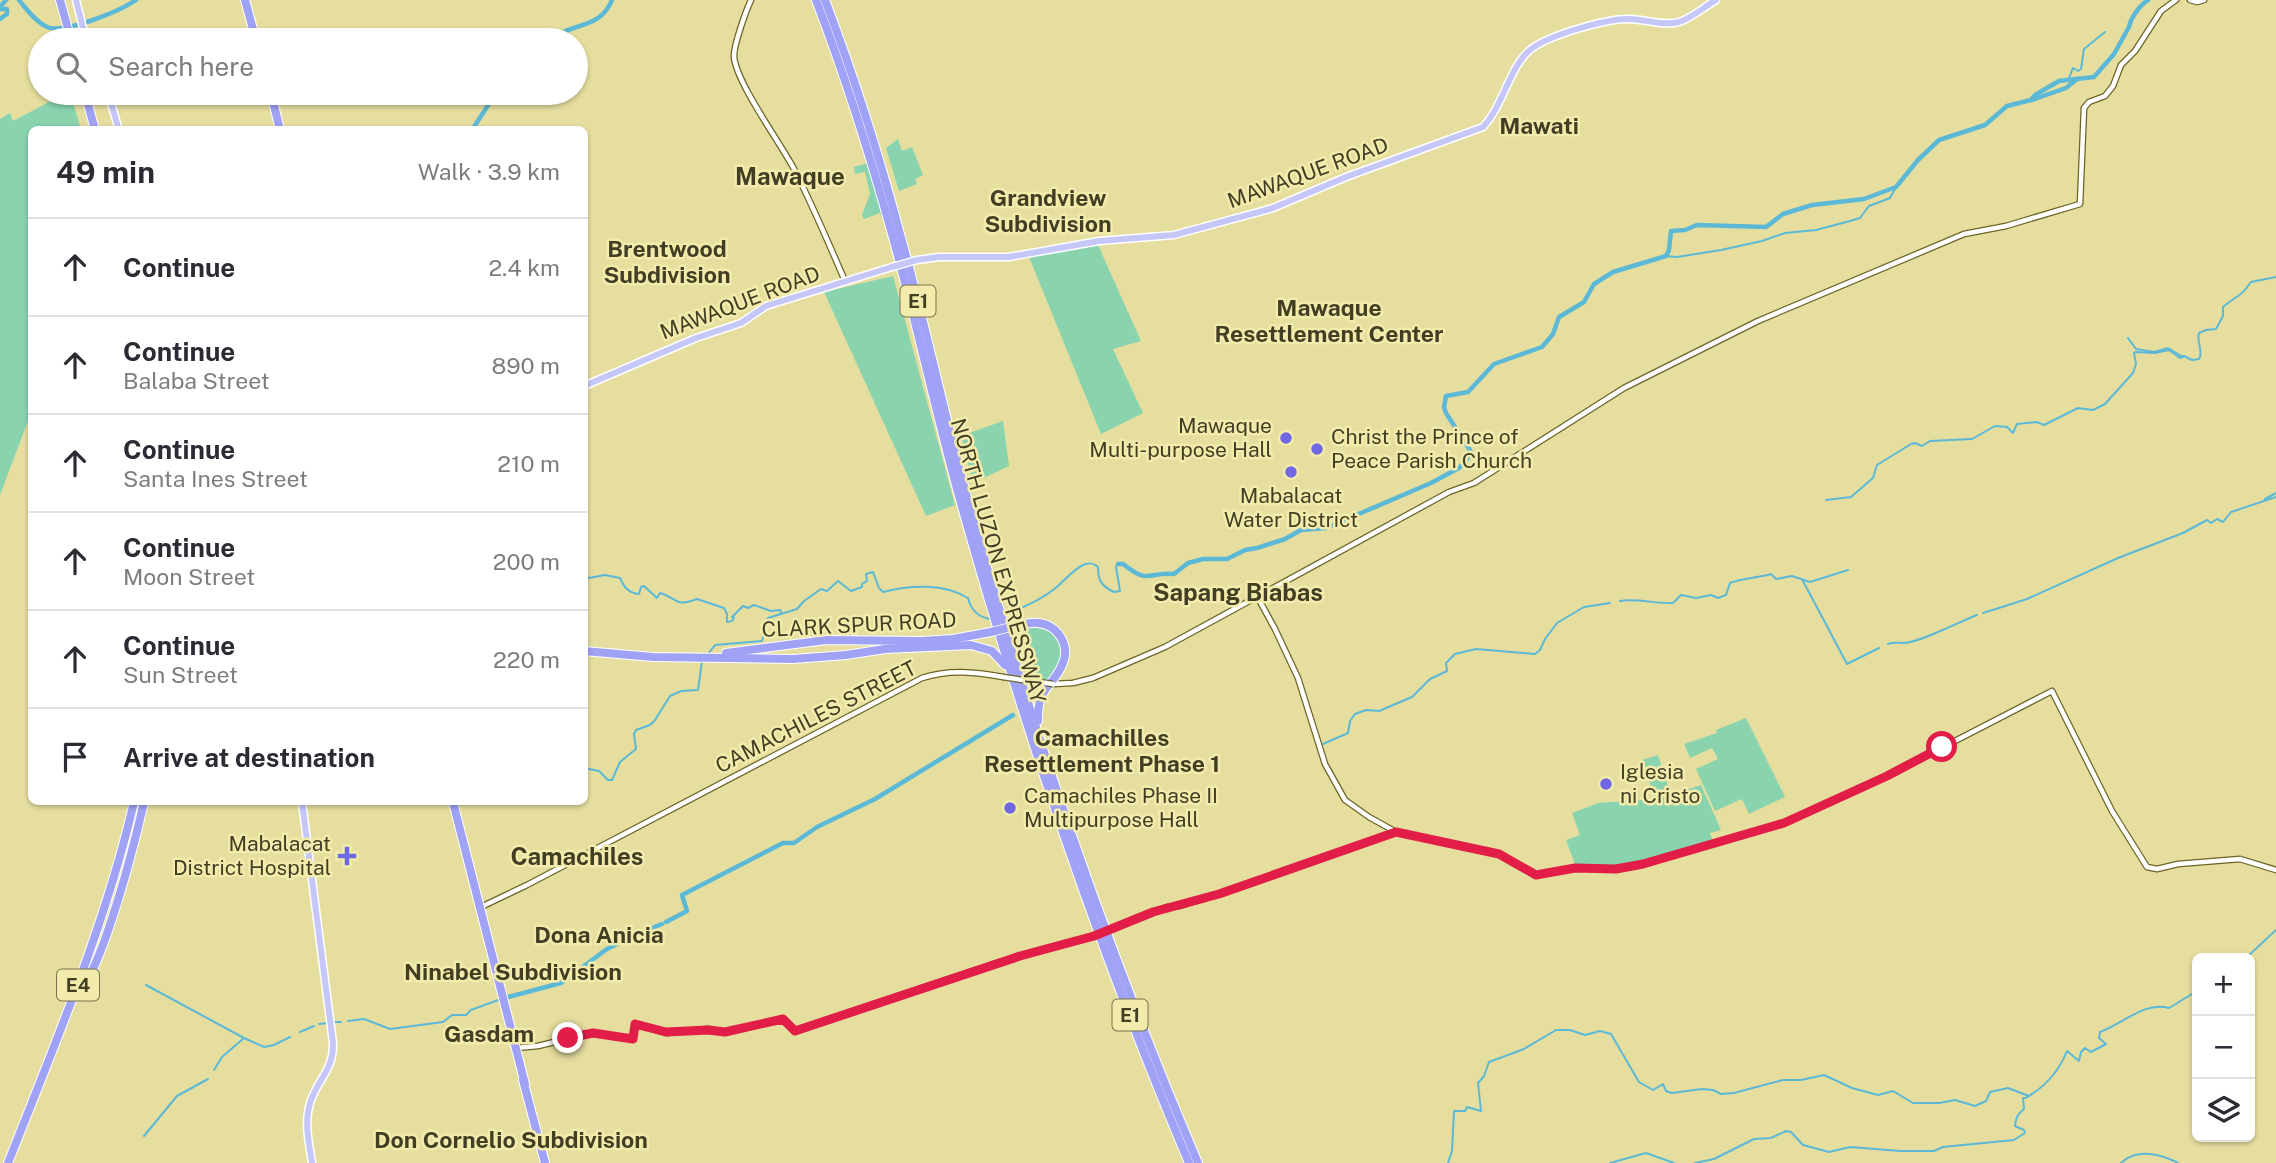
<!DOCTYPE html>
<html lang="en">
<head>
<meta charset="utf-8">
<style>
	body { margin:0; font-family:"Public Sans",sans-serif; background:#f2f2f3; color:#2b2b33 }
	.controls { position:absolute; right:21px; bottom:21px; display:grid; overflow:hidden; border-radius:10px; box-shadow:0 2px 5px #0004 }
	.controls button { width:63px; height:63px; display:grid; place-items:center; padding:0; border:0; border-bottom:2px solid #e1e1e2; background:#fff; color:#2b2b33; font:35px sans-serif }
	.stop { position:absolute; width:21px; height:21px; margin:-16px; border:5px solid #e11d48; border-radius:50%; background:#fff }
	.stop.end { background:#e11d48; border-color:#fff; box-shadow:0 2px 7px #0008 }
	.list { margin:0; padding:0; list-style:none }
	h2 { display:flex; justify-content:space-between; align-items:center; height:91px; margin:0; padding:0 28px; font-size:30px }
	h2 small { font-size:23px; font-weight:400; color:#7c7c81 }
	.list li { display:grid; grid-template-columns:46px 1fr auto; gap:21px; align-items:center; box-sizing:border-box; height:98px; padding:0 28px; border-top:2px solid #e1e1e2 }
	.list b { display:block; font-size:26px; white-space:nowrap }
	.list p { margin:0; font-size:23px; white-space:nowrap; color:#7c7c81 }
	.list em { font-size:23px; font-style:normal; color:#7c7c81 }
	.icon { flex:none; width:38px; height:38px; fill:none; stroke:currentColor; stroke-width:2; stroke-linecap:round; stroke-linejoin:round }
	.map { position:relative; flex:none; width:2276px; height:1163px; overflow:hidden }
	.search { position:absolute; background:#fff; box-shadow:0 2px 5px #0004; left:28px; top:28px; width:560px; height:77px; display:flex; align-items:center; gap:18px; box-sizing:border-box; padding:0 24px; border-radius:38px; color:#7c7c81; font-size:26px }
	.panel { position:absolute; background:#fff; box-shadow:0 2px 5px #0004; left:28px; top:126px; width:560px; height:679px; border-radius:10px }
	.map>svg:first-child { display:block }
</style>
</head>
<body>
<div class="map">
<svg width="2276" height="1163" viewBox="0 0 2276 1163">
	<rect width="100%" height="100%" fill="#e6de9f"/>
	<g fill="#89d4af">
		<polygon points="66,93 74,106 81,129 32,130 31,413 0,495 0,119 10,113 13,121"/>
		<polygon points="898,139 902,151 912,147 923,175 915,179 917,184 899,191 886,148"/>
		<polygon points="868,163 886,217 882,218 880,213 864,219 862,215 870,194 865,172 855,174 854,167"/>
		<polygon points="1098,245 1141,341 1113,349 1143,413 1101,434 1029,257"/>
		<polygon points="893,276 955,505 926,516 824,292"/>
		<polygon points="1003,421 1009,466 973,483 961,436"/>
		<polygon points="1032,627 1053,631 1063,646 1060,664 1047,682 1024,679 1009,633"/>
		<polygon points="1746,718 1785,797 1749,814 1742,799 1715,811 1696,769 1718,759 1712,748 1690,758 1684,744 1717,733 1716,730"/>
		<polygon points="1658,755 1671,795 1701,785 1721,830 1710,833 1713,842 1622,867 1576,867 1566,840 1580,835 1572,813 1598,803 1655,799 1642,760"/>
	</g>
	<g fill="none" stroke-linecap="round" stroke-linejoin="round">
		<g stroke="#5bb9d7" stroke-width="2">
			<polyline points="2069,78 2073,68 2078,71 2081,69 2084,49 2105,32"/>
			<polyline points="1665,256 1677,257 1721,250 1762,241 1785,233 1816,230 1850,221 1860,218 1869,206 1890,198 1896,187"/>
			<polyline points="2128,338 2136,349 2154,352 2168,348 2183,357"/>
			<polyline points="2265,499 2276,493"/>
			<path d="M1826,500l25,-3 22,-19 4,-13 34,-21 4,-1 7,3 8,-5 42,-2 23,-13 12,1 6,6 4,-9 20,-2 7,3 34,-17 15,2 12,-6 28,-31 3,-9 -2,-11 2,-1 19,1 14,-3 11,8 4,-2 8,4 7,-1c5,-8 -3,-17 0,-26l7,-3 10,-1 7,-13v-9c14,-12 17,-9 28,-25l25,-5"/>
			<path d="M584,576l5,2 16,-3 15,3c4,9 8,15 19,16l2,-7 3,-1 13,12 3,-5c19,5 13,15 37,6l27,9 3,6v8l5,-1 2,-3 -2,-1 11,-11 5,2 6,-3 17,6 9,-1 1,2"/>
			<polyline points="1803,581 1847,664 1879,648"/>
			<path d="M1620,601c18,-3 35,3 53,2l8,-8 15,3 15,-3 7,3 8,-3 4,-12c13,-5 28,-5 41,-9l5,5 16,-3 18,6 38,-12"/>
			<polyline points="1983,613 2027,599 2118,558 2183,533 2207,520 2211,523 2217,519 2223,522 2231,512 2276,497"/>
			<path d="M1003,615c17,-6 36,-14 50,-25 10,-7 18,-19 30,-25 6,-3 10,-2 15,2 0,13 3,19 16,25l6,-1 -4,-24 2,-3"/>
			<path d="M1888,644c6,-2 9,-1 16,-1 17,-1 55,-21 73,-28"/>
			<path d="M708,654l7,-9 47,-4 6,-23 29,-9 7,-8 17,-12 6,2 11,-10 13,10 11,-4v-3l5,-3 -1,-7 7,-2 6,16 4,4c27,-7 61,-9 85,6 3,12 11,20 23,21"/>
			<polyline points="1323,744 1348,733 1350,721 1355,714 1366,710 1379,711 1412,697 1430,679 1447,671 1446,663 1455,654 1476,649 1535,654 1540,650 1545,639 1557,623 1584,607 1610,603"/>
			<polyline points="584,768 599,771 608,780 612,780 620,762 636,749 634,734 636,730 650,725 655,720 670,696 681,691 698,690 702,661"/>
			<polyline points="2246,958 2276,930"/>
			<polyline points="146,985 244,1038 264,1047 274,1045 290,1037"/>
			<polyline points="348,1021 364,1019 390,1029 443,1022 452,1015 466,1015 471,1010 501,999"/>
			<polyline points="334,1022 341,1022"/>
			<polyline points="319,1024 328,1023"/>
			<polyline points="300,1032 314,1026"/>
			<polyline points="214,1070 222,1057 244,1038"/>
			<polyline points="144,1136 177,1096 208,1079"/>
			<path d="M1448,1163l4,-12 2,-40h11l2,-4 14,4 -3,-28 6,-7 5,-14 35,-13 32,-19h14l15,5 15,-4 11,3 28,48 14,8 10,-6 3,7 6,2 30,-4 11,1 8,4 13,-1 49,-13h18l23,-5 28,13 26,7 15,-4 20,12h26l16,-3 20,6 11,-5 4,-9 18,-4 21,8c18,-11 30,-25 38,-45l12,10 2,-9 4,-4 6,4 15,-8 -7,-6 1,-6c23,-8 44,-31 69,-24l28,-17"/>
			<polyline points="1610,1163 1646,1153 1674,1163"/>
			<path d="M1695,1163l19,-4 40,-20 17,-1 15,-7 5,1 12,13 26,7 21,-5 50,4h34l9,-4 71,-7 11,-7 -1,-3 -9,-4c1,-9 3,-12 9,-17l-1,-11h3l3,-2"/>
			<path d="M2121,1163c16,-15 40,-9 57,0"/>
		</g>
		<g stroke="#5bb9d7" stroke-width="4.5">
			<path d="M19,0c7,9 17,22 28,27 18,7 73,-16 89,-27"/>
			<polyline points="0,7 6,0"/>
			<polyline points="0,9 7,9 7,14 0,19"/>
			<path d="M555,40c13,-19 44,-8 57,-40"/>
			<polyline points="2032,100 2066,88 2077,79"/>
			<polyline points="472,130 496,93"/>
			<path d="M1118,564h5c27,21 22,8 51,10l14,-11 15,-4h24l18,-9 12,-2 28,-9 16,-9 25,-2 105,-45 28,-15 6,-6 6,-10 -25,-39 -2,-6 2,-11 22,-4 26,-28 48,-17 11,-13 6,-17 25,-15 10,-18 19,-12 53,-16 3,-6 2,-19 14,-1 12,-5 69,2 17,-13 29,-9 52,-6 32,-12 22,-27 21,-20 46,-15 22,-19 24,-6 4,-5 24,-14 35,-4 20,-23 15,-27c2,-10 11,-22 19,-27"/>
			<polyline points="666,922 687,911 682,895 783,843 794,843 817,827 875,799 1013,715"/>
			<polyline points="508,997 561,983 607,949 641,932 644,934 647,930 662,924"/>
		</g>
		<g stroke="#6c6527" stroke-width="7">
			<g id="minor">
				<path d="M751,0c-5,11 -17,44 -17,56 1,25 47,88 60,113 19,37 35,75 51,112"/>
				<polyline points="2190,0 2197,2 2204,0"/>
				<polyline points="1257,596 1275,629 1298,678 1325,764 1345,800 1369,817 1396,832 1499,854 1536,875 1575,868 1616,869 1643,864 1784,823 1889,775 2052,691 2112,811 2147,867 2157,869 2178,864 2240,859 2276,870"/>
				<polyline points="1029,681 1046,683"/>
				<polyline points="1053,684 1073,683 1093,678 1165,647 1449,492 1474,483 1624,388 1758,321 1964,234 2006,226 2080,204 2084,108 2089,102 2105,96 2113,86 2121,65 2135,51 2161,11 2176,0"/>
				<path d="M481,907l46,-22 395,-207c28,-9 53,-6 81,-1"/>
				<polyline points="1115,928 1167,907 1180,906 1219,894 1396,832"/>
				<polyline points="516,1048 538,1046 591,1033 633,1039 635,1024 666,1033 708,1029 725,1032 783,1019 795,1031 1020,956 1094,936"/>
			</g>
		</g>
		<g stroke="#fff" stroke-width="9">
			<g id="major">
				<polyline points="76,0 86,40"/>
				<polyline points="108,93 119,130"/>
				<path d="M917,260l22,-3h70l90,-16 75,-6 99,-27 73,-31 137,-50c20,-21 27,-61 47,-77 18,-15 78,-32 101,-31 16,1 33,7 48,3 13,-4 25,-15 37,-22"/>
				<polyline points="584,386 696,338 741,323 766,306 892,267"/>
				<path d="M302,802l31,241c1,27 -16,37 -23,60 -6,20 -1,40 2,60"/>
			</g>
		</g>
		<g stroke="#fff" stroke-width="10">
			<g id="highway">
				<polyline points="60,0 71,40"/>
				<polyline points="245,0 256,40"/>
				<path d="M816,0c29,76 54,155 76,234 24,86 43,175 67,262 63,226 138,450 230,667"/>
				<path d="M825,0c29,76 54,155 75,234 24,85 42,171 65,256 63,228 140,455 233,673"/>
				<polyline points="85,93 95,130"/>
				<polyline points="271,93 280,130"/>
				<path d="M1011,627c9,-2 18,-5 27,-4 20,2 32,22 25,40 -10,25 -26,23 -25,58"/>
				<polyline points="584,651 653,657 793,659 846,655 885,649 971,645 992,651 1005,665"/>
				<polyline points="726,653 826,640 922,641 953,639 991,632"/>
				<polyline points="453,802 525,1084"/>
				<path d="M81,989c10,-12 16,-29 22,-44 17,-47 30,-95 41,-143"/>
				<polyline points="523,1080 545,1163"/>
				<path d="M8,1163c47,-119 97,-237 126,-361"/>
			</g>
		</g>
		<use href="#minor" stroke="#fff" stroke-width="4.5"/>
		<use href="#major" stroke="#c6c7f9" stroke-width="6"/>
		<use href="#highway" stroke="#a0a2f5" stroke-width="8"/>
		<g stroke="#6c6527" stroke-width="7" stroke-linecap="butt">
			<g id="minor-bridge">
				<polyline points="1003,677 1029,681"/>
				<polyline points="1046,683 1053,684"/>
				<polyline points="1094,936 1115,928"/>
			</g>
		</g>
		<g stroke="#fff" stroke-width="9" stroke-linecap="butt">
			<polyline id="major-bridge" points="892,267 917,260"/>
		</g>
		<g stroke="#fff" stroke-width="10" stroke-linecap="butt">
			<polyline id="highway-bridge" points="991,632 1011,627"/>
		</g>
		<use href="#minor-bridge" stroke="#fff" stroke-width="4.5"/>
		<use href="#major-bridge" stroke="#c6c7f9" stroke-width="6"/>
		<use href="#highway-bridge" stroke="#a0a2f5" stroke-width="8"/>
	</g>
	<g fill="none" stroke-linecap="round" stroke-linejoin="round">
		<polyline stroke="#e11d48" stroke-width="9" points="568,1038 593,1033 633,1039 635,1024 666,1032 708,1030 725,1032 783,1019 795,1031 1020,956 1094,936 1153,912 1219,894 1396,832 1499,854 1536,875 1575,868 1616,869 1643,864 1784,823 1887,776 1942,747"/>
	</g>
	<g fill="#6f68e2" stroke="#f3ebab" stroke-width="2.5">
		<circle cx="1286" cy="438" r="7"/>
		<circle cx="1317" cy="449" r="7"/>
		<circle cx="1291" cy="472" r="7"/>
		<circle cx="1606" cy="784" r="7"/>
		<circle cx="1010" cy="808" r="7"/>
		<path d="M343.5 845.5h7v7h7v7h-7v7h-7v-7h-7v-7h7z"/>
	</g>
	<g text-anchor="middle" stroke-width="5" stroke-linejoin="round" paint-order="stroke">
		<g fill="#f3ebab" stroke="#76724c" stroke-width="2">
			<rect x="900.5" y="285.5" width="35" height="31" rx="5"/>
			<rect x="57" y="969.5" width="42" height="31" rx="5"/>
			<rect x="1112.5" y="999.5" width="35" height="31" rx="5"/>
		</g>
		<g font-size="19" font-weight="bold" fill="#413e24">
			<text x="918" y="308">E1</text>
			<text x="78" y="992">E4</text>
			<text x="1130" y="1022">E1</text>
		</g>
		<g font-size="21" fill="#413e24" stroke="#f3ebab">
			<text transform="translate(1308 173) rotate(-20)" y="7">MAWAQUE ROAD</text>
			<text transform="translate(740 303) rotate(-21)" y="7">MAWAQUE ROAD</text>
			<text transform="translate(998 561) rotate(74)" y="7">NORTH LUZON EXPRESSWAY</text>
			<text transform="translate(859 625) rotate(-3)" y="7">CLARK SPUR ROAD</text>
			<text transform="translate(816 717) rotate(-27)" y="7">CAMACHILES STREET</text>
		</g>
		<g font-size="21" fill="#413e24" stroke="#f3ebab" text-anchor="start">
			<text x="1272" y="433" text-anchor="end">Mawaque<tspan x="1272" dy="24">Multi-purpose Hall</tspan></text>
			<text x="1331" y="444">Christ the Prince of<tspan x="1331" dy="24">Peace Parish Church</tspan></text>
			<text x="1291" y="503" text-anchor="middle">Mabalacat<tspan x="1291" dy="24">Water District</tspan></text>
			<text x="1620" y="779">Iglesia<tspan x="1620" dy="24">ni Cristo</tspan></text>
			<text x="1024" y="803">Camachiles Phase II<tspan x="1024" dy="24">Multipurpose Hall</tspan></text>
			<text x="331" y="851" text-anchor="end">Mabalacat<tspan x="331" dy="24">District Hospital</tspan></text>
		</g>
		<g font-size="23" font-weight="bold" fill="#413e24" stroke="#f3ebab">
			<text x="1539" y="134">Mawati</text>
			<text x="1048" y="206">Grandview<tspan x="1048" dy="26">Subdivision</tspan></text>
			<text x="667" y="257">Brentwood<tspan x="667" dy="26">Subdivision</tspan></text>
			<text x="1329" y="316">Mawaque<tspan x="1329" dy="26">Resettlement Center</tspan></text>
			<text x="1102" y="746">Camachilles<tspan x="1102" dy="26">Resettlement Phase 1</tspan></text>
			<text x="599" y="943">Dona Anicia</text>
			<text x="513" y="980">Ninabel Subdivision</text>
			<text x="489" y="1042">Gasdam</text>
			<text x="511" y="1148">Don Cornelio Subdivision</text>
		</g>
		<g font-size="24" font-weight="bold" fill="#413e24" stroke="#f3ebab">
			<text x="790" y="185">Mawaque</text>
			<text x="1238" y="601">Sapang Biabas</text>
			<text x="577" y="865">Camachiles</text>
		</g>
	</g>
</svg>
<div class="controls">
<button>+</button>
<button>−</button>
<button><svg class="icon" aria-label="layers" viewBox="0 0 24 24"><path d="M12 4l9 5-9 5-9-5zM3 14l9 5 9-5"/></svg></button>
</div>
<div class="stop" style="left:1942px;top:747px"></div>
<div class="stop end" style="left:568px;top:1038px"></div>
<div class="search"><svg class="icon" aria-label="search" viewBox="0 0 24 24"><circle cx="10" cy="10" r="6"/><path d="M15 15l6 6"/></svg>Search here</div>
<section class="panel">
<h2>49 min<small>Walk · 3.9 km</small></h2>
<ul class="list">
<li><svg class="icon" aria-label="ahead" viewBox="0 0 24 24"><path d="M12 20V5M6 11l6-6 6 6"/></svg><div><b>Continue</b></div><em>2.4 km</em></li>
<li><svg class="icon" aria-label="ahead" viewBox="0 0 24 24"><path d="M12 20V5M6 11l6-6 6 6"/></svg><div><b>Continue</b><p>Balaba Street</p></div><em>890 m</em></li>
<li><svg class="icon" aria-label="ahead" viewBox="0 0 24 24"><path d="M12 20V5M6 11l6-6 6 6"/></svg><div><b>Continue</b><p>Santa Ines Street</p></div><em>210 m</em></li>
<li><svg class="icon" aria-label="ahead" viewBox="0 0 24 24"><path d="M12 20V5M6 11l6-6 6 6"/></svg><div><b>Continue</b><p>Moon Street</p></div><em>200 m</em></li>
<li><svg class="icon" aria-label="ahead" viewBox="0 0 24 24"><path d="M12 20V5M6 11l6-6 6 6"/></svg><div><b>Continue</b><p>Sun Street</p></div><em>220 m</em></li>
<li><svg class="icon" aria-label="arrive" viewBox="0 0 24 24"><path d="M6 21V4h12l-3 4 3 4H6"/></svg><div><b>Arrive at destination</b></div></li>
</ul>
</section>
</div>
</body>
</html>
